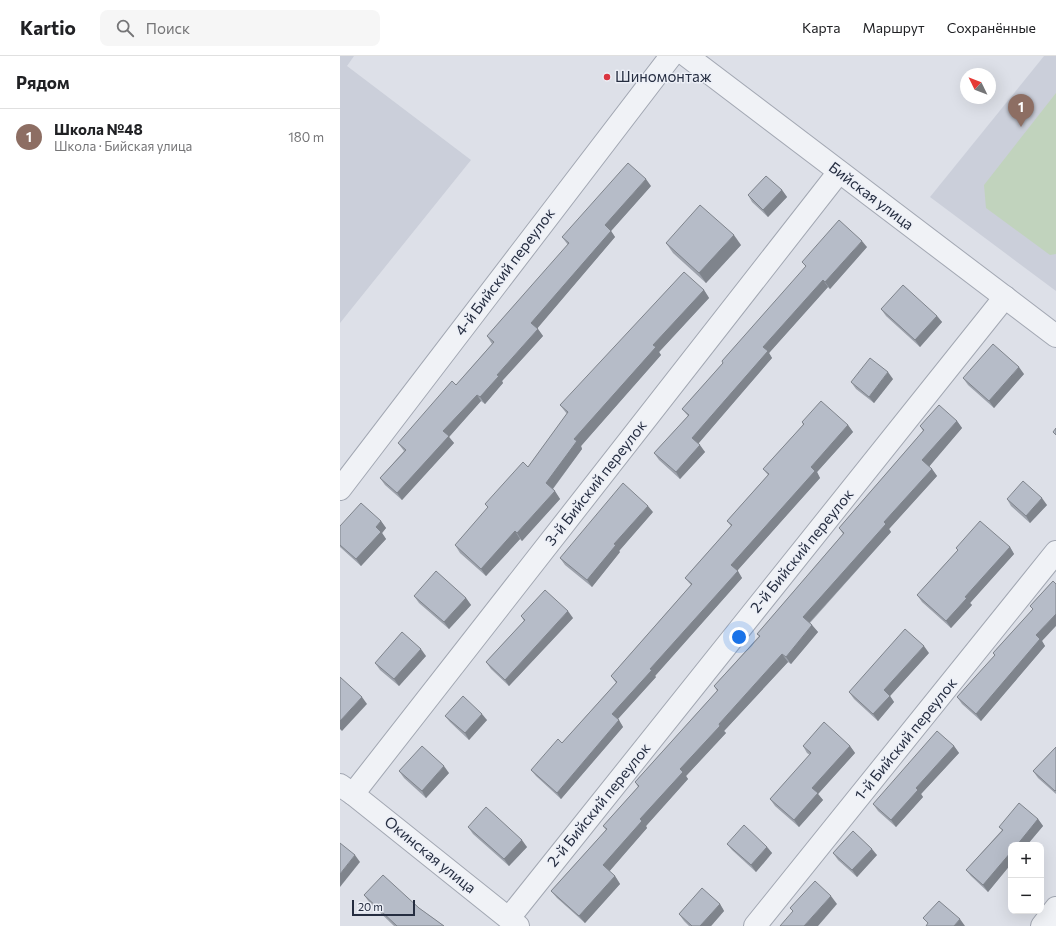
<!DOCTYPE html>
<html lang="ru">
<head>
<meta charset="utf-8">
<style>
	body { margin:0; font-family:Commissioner,sans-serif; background:#f6f6f6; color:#202124 }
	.controls { position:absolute; right:12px; bottom:12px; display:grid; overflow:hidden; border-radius:8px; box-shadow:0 4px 16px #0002 }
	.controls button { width:36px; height:36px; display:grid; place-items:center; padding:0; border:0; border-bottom:1px solid #e0e0e0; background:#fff; color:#202124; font:20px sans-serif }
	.compass { position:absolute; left:620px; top:12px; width:36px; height:36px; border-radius:50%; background:#fff; box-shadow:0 4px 16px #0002; rotate:313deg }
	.scale { position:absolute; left:12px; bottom:10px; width:63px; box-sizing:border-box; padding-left:4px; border:2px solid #252d40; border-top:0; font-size:11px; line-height:14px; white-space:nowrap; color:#252d40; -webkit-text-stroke:3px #eceff6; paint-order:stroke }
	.you { position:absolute; left:399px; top:581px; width:14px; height:14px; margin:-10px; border:3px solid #fff; border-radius:50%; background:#1a73e8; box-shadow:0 0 0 6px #1a73e833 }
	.badge { display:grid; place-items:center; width:26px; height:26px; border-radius:50%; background:#0f766e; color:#fff; font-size:13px; font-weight:700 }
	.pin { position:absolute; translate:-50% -33px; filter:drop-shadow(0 1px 2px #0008) }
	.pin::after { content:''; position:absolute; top:21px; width:14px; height:12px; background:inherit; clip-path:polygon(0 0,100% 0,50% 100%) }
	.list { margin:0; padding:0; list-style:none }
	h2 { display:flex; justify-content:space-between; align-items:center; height:52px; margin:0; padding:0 16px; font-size:17px }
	h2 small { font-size:13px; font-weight:400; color:#757577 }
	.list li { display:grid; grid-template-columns:26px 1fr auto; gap:12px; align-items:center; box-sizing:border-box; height:56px; padding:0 16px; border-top:1px solid #e0e0e0 }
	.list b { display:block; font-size:15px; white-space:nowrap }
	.list p { margin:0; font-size:13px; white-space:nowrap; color:#757577 }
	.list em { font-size:13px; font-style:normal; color:#757577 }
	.icon { flex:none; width:22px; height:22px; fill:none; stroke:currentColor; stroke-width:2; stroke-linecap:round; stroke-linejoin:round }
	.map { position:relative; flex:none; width:716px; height:870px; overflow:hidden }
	header { display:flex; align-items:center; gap:24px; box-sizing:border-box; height:56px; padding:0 20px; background:#fff; border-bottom:1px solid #e0e0e0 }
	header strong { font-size:19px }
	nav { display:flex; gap:22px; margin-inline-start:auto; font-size:14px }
	.search { width:280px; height:36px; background:#f6f6f6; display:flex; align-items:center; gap:10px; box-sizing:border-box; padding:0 14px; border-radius:8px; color:#757577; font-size:15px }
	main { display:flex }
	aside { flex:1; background:#fff }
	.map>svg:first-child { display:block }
</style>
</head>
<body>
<header>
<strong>Kartio</strong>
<div class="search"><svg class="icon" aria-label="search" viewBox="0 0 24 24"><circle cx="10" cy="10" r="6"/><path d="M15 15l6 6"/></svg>Поиск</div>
<nav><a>Карта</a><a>Маршрут</a><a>Сохранённые</a></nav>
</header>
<main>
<aside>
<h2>Рядом<small></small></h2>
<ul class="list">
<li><span class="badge" style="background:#8d6e63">1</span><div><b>Школа №48</b><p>Школа · Бийская улица</p></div><em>180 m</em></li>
</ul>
</aside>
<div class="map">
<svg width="716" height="870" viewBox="0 0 716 870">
	<rect width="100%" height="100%" fill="#dde0e8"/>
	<g fill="#cbcfda">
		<polygon points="0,0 14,0 7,10 131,104 0,267"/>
		<polygon points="704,0 716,0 716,235 590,141"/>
	</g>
	<polygon fill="#c1d3bd" points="716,37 716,198 710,199 646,152 644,129"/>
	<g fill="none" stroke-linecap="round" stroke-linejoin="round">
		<g stroke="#a2a7b2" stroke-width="24">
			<g id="minor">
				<polyline points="0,433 331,0"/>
				<polyline points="0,729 13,738 178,870"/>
				<polyline points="13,738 499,116"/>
				<polyline points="169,862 665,241"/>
				<polyline points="415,870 716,496"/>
				<polyline points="702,870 716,852"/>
			</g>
		</g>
		<g stroke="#a2a7b2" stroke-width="24">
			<polyline id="tertiary" points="347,0 716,280"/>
		</g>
		<use href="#minor" stroke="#f0f2f6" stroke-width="22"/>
		<use href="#tertiary" stroke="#f0f2f6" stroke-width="22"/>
	</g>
	<g fill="#9da2ac">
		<polygon points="311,130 271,175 275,181 197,272 203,280 162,325 163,327 145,348 141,345 109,381 114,387 62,444 45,429 40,422 64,395 58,387 116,329 152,288 147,280 228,189 222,181"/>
		<polygon points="442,134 447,141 428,161 412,146 408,139"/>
		<polygon points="326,187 401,189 366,227 333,197"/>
		<polygon points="527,191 490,233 488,231 429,297 432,302 358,388 365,396 340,423 319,404 314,397 348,360 342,353 383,307 382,305 466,211 462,206"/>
		<polygon points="364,234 369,242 319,296 321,299 241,390 242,393 213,433 220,443 182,485 180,483 146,520 120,497 115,489 148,452 145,448 188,411 227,358 220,349"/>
		<polygon points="541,253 597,260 602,266 580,291 546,260"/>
		<polygon points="684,318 654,352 628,329 623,322"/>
		<polygon points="553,323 534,347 516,333 511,326"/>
		<polygon points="617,365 622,372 589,410 592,413 597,420 549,473 551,476 470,567 478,576 451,608 448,606 384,675 386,677 346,720 348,723 306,770 307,772 269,815 275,820 280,828 245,867 217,842 211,835 266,774 263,770 298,731 295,726 377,635 374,630 419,580 417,578 503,478 499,472 583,375 580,370"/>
		<polygon points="462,366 508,369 513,376 477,416 480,422 397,515 402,522 315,620 316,621 278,663 283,671 221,743 196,720 191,714 222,687 276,627 271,620 351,529 345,522 391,470 387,465 428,419 423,413 463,369"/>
		<polygon points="667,443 707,449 690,467 671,450"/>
		<polygon points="313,456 279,495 280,496 252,531 225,509 220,502"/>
		<polygon points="41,465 46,472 42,477 46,483 21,510 0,491 0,470"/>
		<polygon points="670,491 674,498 630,547 632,549 611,572 582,546 577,539 618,494 616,492"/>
		<polygon points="713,525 702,585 705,590 641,665 622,648 617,641 655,600 653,597 693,553 690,550"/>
		<polygon points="74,540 126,542 131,549 109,573 79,547"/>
		<polygon points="181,560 233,562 169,630 151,613 146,606 184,565"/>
		<polygon points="589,597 550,640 554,646 538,665 514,643 509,636"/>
		<polygon points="86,600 59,630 40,614 35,607"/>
		<polygon points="105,660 147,664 129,684 110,666"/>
		<polygon points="463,690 510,690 515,697 478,738 483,744 459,771 435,750 430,743 470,699 467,697"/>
		<polygon points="614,690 619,697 581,738 583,741 556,771 538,755 533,748"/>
		<polygon points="716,691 716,738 698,722 693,715"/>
		<polygon points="59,715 109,717 86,742 64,722"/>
		<polygon points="698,763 703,770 687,789 671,789 671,808 648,836 631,820 626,814 662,774 659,771"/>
		<polygon points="128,771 187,791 169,810 133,778"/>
		<polygon points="387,788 427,791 432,797 416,816 392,794"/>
		<polygon points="493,797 537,799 517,821 498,804"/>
		<polygon points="24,839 79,852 104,870 54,870 29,846"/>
		<polygon points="380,848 384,855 371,870 349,870 344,865 339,858"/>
	</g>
	<g fill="#7f848c">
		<polygon points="306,123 311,130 271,175 275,181 196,274 191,267 265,169"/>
		<polygon points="442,134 447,141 428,161 423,154"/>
		<polygon points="394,179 401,189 366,227 359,217"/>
		<polygon points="522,185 527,191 490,233 485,226"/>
		<polygon points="483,224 488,231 429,297 432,302 357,389 352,382 423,291"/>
		<polygon points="364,234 369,242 319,296 321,299 241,390 242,393 211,435 206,427 234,383 313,289"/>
		<polygon points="597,260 602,266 580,291 575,284"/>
		<polygon points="198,273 203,280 162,325 163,327 145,348 140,341 157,319"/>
		<polygon points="679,311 684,318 654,352 649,345"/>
		<polygon points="548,316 553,323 534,347 529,341"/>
		<polygon points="137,339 141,345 109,381 114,387 62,444 57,437 103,375"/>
		<polygon points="617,365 622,372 588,412 582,404"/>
		<polygon points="508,369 513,376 477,416 480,422 396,516 391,509 471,411"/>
		<polygon points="360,389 365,396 340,423 336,416"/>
		<polygon points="592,413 597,420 549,473 551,476 468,568 463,561 544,466"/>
		<polygon points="215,435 220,443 182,485 177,477"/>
		<polygon points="702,442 707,449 690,467 686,460"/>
		<polygon points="308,450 313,456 279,495 280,496 252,531 247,524 274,488"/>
		<polygon points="41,465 46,472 42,477 46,483 21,510 16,503 36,471"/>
		<polygon points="175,475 180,483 146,520 141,513"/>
		<polygon points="670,491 674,498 630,547 632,549 611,572 606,565 625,541"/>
		<polygon points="398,515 402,522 315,620 316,621 276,665 272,658 310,613"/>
		<polygon points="126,542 131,549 109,573 104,566"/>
		<polygon points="228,555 233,562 169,630 165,624"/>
		<polygon points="716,558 716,570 702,585 705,590 641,665 636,658 696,579"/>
		<polygon points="472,569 478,576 451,608 446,601"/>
		<polygon points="584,590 589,597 550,640 554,646 538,665 533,658 544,634"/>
		<polygon points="81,593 86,600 59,630 54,623"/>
		<polygon points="442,598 448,606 384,675 386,677 346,720 348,723 306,770 307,772 268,817 263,809 340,713 379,668"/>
		<polygon points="22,641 27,648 2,675 0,673 0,665"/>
		<polygon points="142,658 147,664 129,684 125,677"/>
		<polygon points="279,664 283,671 221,743 217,737"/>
		<polygon points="510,690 515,697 478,738 483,744 459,771 454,764 472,732"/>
		<polygon points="614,690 619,697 581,738 583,741 556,771 551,764 576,732"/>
		<polygon points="104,710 109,717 86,742 82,735"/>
		<polygon points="698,763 703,770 687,789 677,789"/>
		<polygon points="182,784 187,791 169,810 164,803"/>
		<polygon points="427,791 432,797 416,816 411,809"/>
		<polygon points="532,793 537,799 517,821 512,814"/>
		<polygon points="671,796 671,808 648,836 643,829"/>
		<polygon points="15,799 20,806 0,831 0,818"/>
		<polygon points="275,820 280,828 245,867 239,860"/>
		<polygon points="491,840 497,848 478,870 464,870"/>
		<polygon points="380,848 384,855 371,870 360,870"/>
		<polygon points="620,863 625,870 614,870"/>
	</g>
	<g fill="#b6bcc8" stroke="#7f848c">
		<polygon points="288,107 306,123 265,169 271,175 191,267 198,273 157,319 159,320 140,341 137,339 103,375 109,380 57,437 40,422 66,394 58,387 112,325 116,329 154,286 147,280 229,187 222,181"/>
		<polygon points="426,120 442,134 423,154 408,139"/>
		<polygon points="360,149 394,179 359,217 326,187"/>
		<polygon points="499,164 522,185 485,226 483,224 423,291 428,295 352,382 360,389 336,416 314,397 349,359 342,353 383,307 382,305 466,210 462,206"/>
		<polygon points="344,216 364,234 313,289 316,291 234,383 237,385 206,427 215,435 177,477 175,475 141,513 115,489 148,451 145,448 183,406 188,411 228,356 220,349"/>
		<polygon points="563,229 597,260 575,284 541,253"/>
		<polygon points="653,288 679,311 649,345 623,322"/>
		<polygon points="530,302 548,316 529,341 511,326"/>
		<polygon points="481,345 508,369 471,411 475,415 391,509 398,515 310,613 312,614 272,658 279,664 217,737 191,714 218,683 222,687 277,626 271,620 352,528 345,522 392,469 387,465 429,418 423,413 464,368 462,366"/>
		<polygon points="599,349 617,365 582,404 592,413 544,466 546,468 463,561 472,569 446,601 442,598 379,668 380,670 340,713 343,716 300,763 302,765 263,809 275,820 239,860 211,835 267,773 263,770 299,730 295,726 378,634 374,630 420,580 417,578 504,477 499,472 584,374 580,370"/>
		<polygon points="716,372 716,379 713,376"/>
		<polygon points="683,425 702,442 686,460 667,443"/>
		<polygon points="283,427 308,450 274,488 276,489 247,524 220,502"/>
		<polygon points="21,447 41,465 36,471 41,476 16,503 0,489 0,470"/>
		<polygon points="640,465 670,491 625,541 627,542 606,565 577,539 618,494 616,492"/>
		<polygon points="96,515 126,542 104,566 74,540"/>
		<polygon points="713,525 716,528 716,558 696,579 700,583 636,658 617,641 655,599 653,597 693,553 690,550"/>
		<polygon points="205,534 228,555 165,624 146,606 185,564 181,560"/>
		<polygon points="565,573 584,590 544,634 550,640 533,658 509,636"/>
		<polygon points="62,576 81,593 54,623 35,607"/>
		<polygon points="0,621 22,641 0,665"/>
		<polygon points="123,640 142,658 125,677 105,660"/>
		<polygon points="484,666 510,690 472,732 478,737 454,764 430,743 471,697 463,690"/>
		<polygon points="597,675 614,690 576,732 578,734 551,764 533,748"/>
		<polygon points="82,690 104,710 82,735 59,715"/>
		<polygon points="716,691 716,734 715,735 693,715"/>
		<polygon points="679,747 698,763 677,789 671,789 671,796 643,829 626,814 663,774 659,771"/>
		<polygon points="146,751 182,784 164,803 128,771"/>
		<polygon points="404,769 427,791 411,809 387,788"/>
		<polygon points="513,775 532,793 512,814 493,797"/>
		<polygon points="0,787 15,799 0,818"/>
		<polygon points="43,819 79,852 104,870 57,870 24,839"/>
		<polygon points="475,825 491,840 464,870 440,870 453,855 450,852"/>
		<polygon points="362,832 380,848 360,870 352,870 339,858"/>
		<polygon points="599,845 620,863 614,870 586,870 588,867 583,862"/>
	</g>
	<circle fill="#da3540" stroke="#eceff6" stroke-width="1.5" cx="267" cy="21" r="4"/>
	<g text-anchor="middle" stroke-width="3" stroke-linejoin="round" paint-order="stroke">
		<g font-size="15" fill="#252d40" stroke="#eceff6" text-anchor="start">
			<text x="275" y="26">Шиномонтаж</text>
		</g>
		<g font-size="15" fill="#252d40" stroke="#eceff6">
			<text transform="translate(531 140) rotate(37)" y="5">Бийская улица</text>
			<text transform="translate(165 216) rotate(-53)" y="5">4-й Бийский переулок</text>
			<text transform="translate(256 427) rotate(-52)" y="5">3-й Бийский переулок</text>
			<text transform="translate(462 495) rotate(-51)" y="5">2-й Бийский переулок</text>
			<text transform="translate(566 683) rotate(-51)" y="5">1-й Бийский переулок</text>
			<text transform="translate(259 749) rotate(-51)" y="5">2-й Бийский переулок</text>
			<text transform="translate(90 799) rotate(39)" y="5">Окинская улица</text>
		</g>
	</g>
</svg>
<div class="controls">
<button>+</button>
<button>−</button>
</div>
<svg class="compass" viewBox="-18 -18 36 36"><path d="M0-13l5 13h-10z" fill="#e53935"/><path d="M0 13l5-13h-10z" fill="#757577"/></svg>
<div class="scale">20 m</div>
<div class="you"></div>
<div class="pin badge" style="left:681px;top:71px;background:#8d6e63">1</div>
</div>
</main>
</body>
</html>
